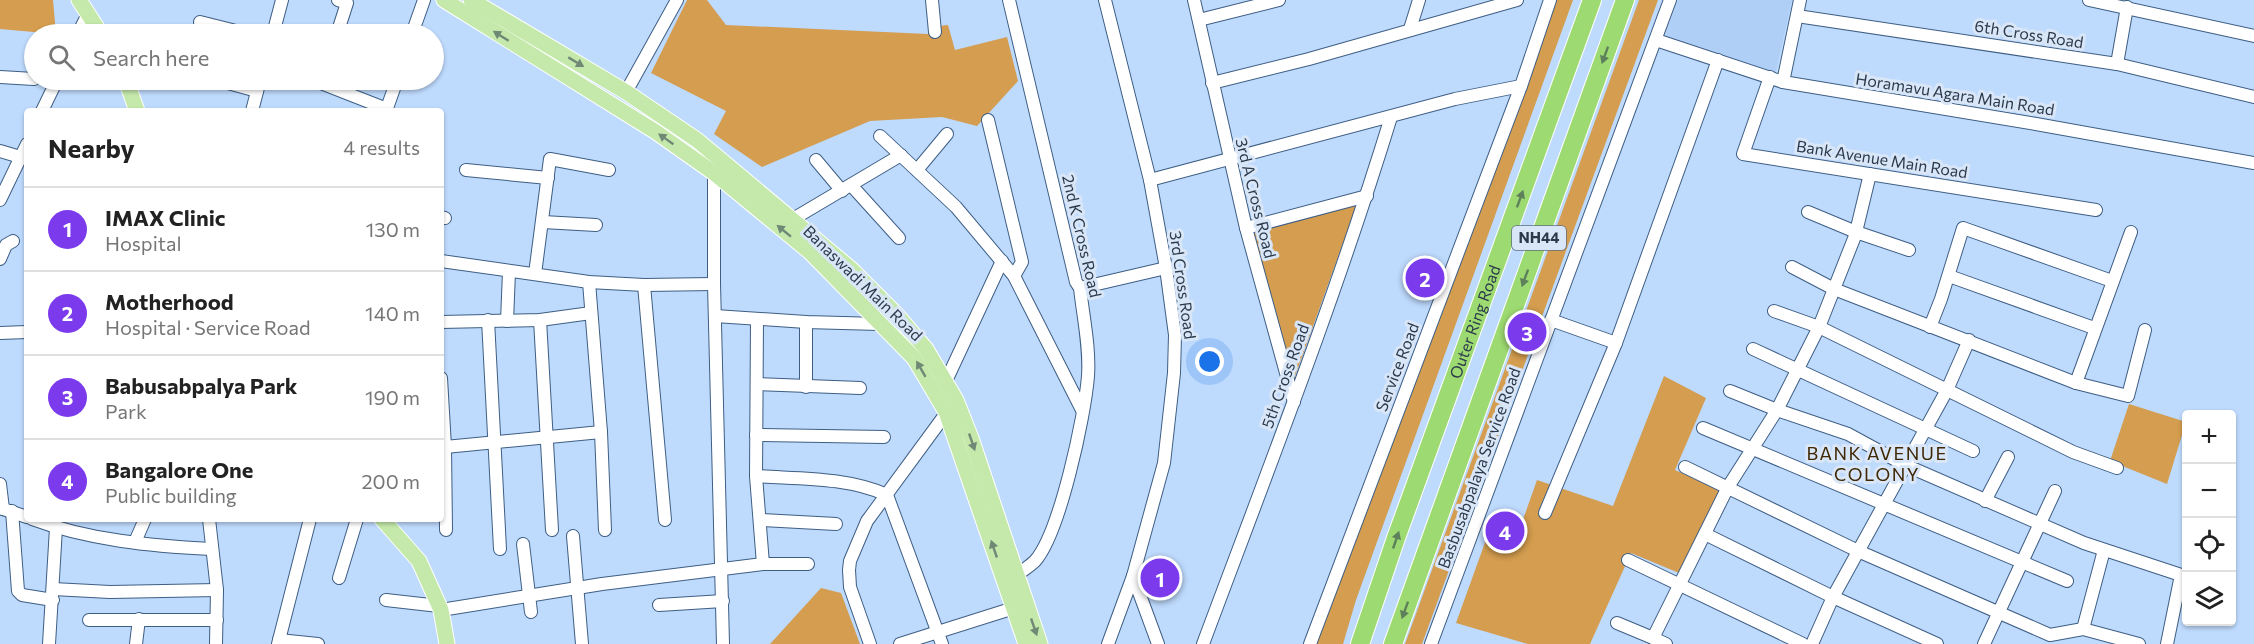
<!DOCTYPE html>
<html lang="en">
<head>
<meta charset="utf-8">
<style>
	body { margin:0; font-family:Commissioner,sans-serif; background:#f2f2f2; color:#222 }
	.controls { position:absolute; right:18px; bottom:18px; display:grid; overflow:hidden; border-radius:6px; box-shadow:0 2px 4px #0004 }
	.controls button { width:54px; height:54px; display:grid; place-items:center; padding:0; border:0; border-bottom:2px solid #e0e0e0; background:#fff; color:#222; font:30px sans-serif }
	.you { position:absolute; left:1210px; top:362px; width:21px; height:21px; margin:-15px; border:4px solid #fff; border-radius:50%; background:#1a73e8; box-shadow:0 0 0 9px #1a73e833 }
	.badge { display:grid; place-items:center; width:39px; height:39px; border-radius:50%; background:#7c3aed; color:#fff; font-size:20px; font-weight:700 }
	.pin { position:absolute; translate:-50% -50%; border:3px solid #fff; box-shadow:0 2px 6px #0006 }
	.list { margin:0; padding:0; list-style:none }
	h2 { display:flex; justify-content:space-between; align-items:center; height:78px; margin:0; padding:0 24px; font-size:26px }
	h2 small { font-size:20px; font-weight:400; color:#767676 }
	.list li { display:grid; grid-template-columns:39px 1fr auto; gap:18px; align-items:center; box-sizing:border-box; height:84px; padding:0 24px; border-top:2px solid #e0e0e0 }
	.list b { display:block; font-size:22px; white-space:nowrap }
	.list p { margin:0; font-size:20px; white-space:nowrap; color:#767676 }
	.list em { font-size:20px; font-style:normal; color:#767676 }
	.icon { flex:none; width:33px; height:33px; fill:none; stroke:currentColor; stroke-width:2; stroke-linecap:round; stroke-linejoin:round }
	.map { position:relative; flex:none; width:2254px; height:644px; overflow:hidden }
	.search { position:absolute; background:#fff; box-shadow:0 2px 4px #0004; left:24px; top:24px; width:420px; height:66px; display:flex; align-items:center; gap:15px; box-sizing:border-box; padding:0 21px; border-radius:33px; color:#767676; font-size:22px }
	.panel { position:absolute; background:#fff; box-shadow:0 2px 4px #0004; left:24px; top:108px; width:420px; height:414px; border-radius:6px }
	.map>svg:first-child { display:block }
</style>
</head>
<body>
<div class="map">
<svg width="2254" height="644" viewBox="0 0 2254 644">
	<rect width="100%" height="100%" fill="#bedafd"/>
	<polygon fill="#afcff7" points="1678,0 1792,0 1775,75 1665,36"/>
	<g fill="#d49d4f">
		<polygon points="0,0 53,0 56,34 0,29"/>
		<polygon points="687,0 707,0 726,25 928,34 928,27 948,25 955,50 1007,37 1018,81 977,126 942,117 870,121 762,167 714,134 726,111 651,73"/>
		<polygon points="1552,0 1573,0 1356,600 1343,644 1315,644"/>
		<polygon points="1639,0 1658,0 1422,644 1405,644"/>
		<polygon points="1357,204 1294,379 1254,233"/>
		<polygon points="1664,376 1706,398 1675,470 1722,491 1679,573 1631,553 1590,644 1528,644 1456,623 1487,537 1514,545 1537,480 1613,506"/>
		<polygon points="2129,404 2186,422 2167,484 2110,461"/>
		<polygon points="821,588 841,593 860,644 770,644"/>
	</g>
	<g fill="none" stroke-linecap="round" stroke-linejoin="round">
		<g stroke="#3e5e84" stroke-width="14">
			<g id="minor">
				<polyline points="932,0 935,32"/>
				<path d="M1009,0l67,282 4,6c3,28 10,59 8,88 -3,39 -28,157 -53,185 -5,5 -13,10 -18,14"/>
				<polyline points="1105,0 1150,180 1166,268 1175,335 1174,373 1164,463 1133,576 1108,644"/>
				<polyline points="1194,0 1246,228 1294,402"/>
				<polyline points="2089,0 2254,36"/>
				<polyline points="1797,16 2117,64 2254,97"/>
				<polyline points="1199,20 1279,0"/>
				<polyline points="200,22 248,34"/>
				<polyline points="1410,29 1419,0"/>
				<polyline points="78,34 88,14"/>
				<polyline points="273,34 282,0"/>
				<polyline points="337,34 347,3 338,0"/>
				<polyline points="412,34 424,0"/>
				<polyline points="1656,40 1783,82 2036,124 2254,163"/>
				<polyline points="2117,64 2127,7"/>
				<polyline points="0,77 34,79"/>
				<polyline points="1770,77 1743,154 2096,210"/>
				<polyline points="217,80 257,91"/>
				<polyline points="313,80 387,109"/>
				<polyline points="1783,82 1800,0"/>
				<polyline points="1212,83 1309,59 1517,0"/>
				<polyline points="626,92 677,0"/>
				<polyline points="42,111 57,80"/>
				<polyline points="252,111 260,80"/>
				<polyline points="386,111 397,80"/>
				<polyline points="988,120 1022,262 1014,276"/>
				<polyline points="880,136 956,207 1014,276 1082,410"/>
				<polyline points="0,151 27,159"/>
				<polyline points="816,160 842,191"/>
				<polyline points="717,169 714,173 714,284 723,644"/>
				<polyline points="466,170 548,178"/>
				<polyline points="917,170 947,134"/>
				<polyline points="1150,180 1455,99 1521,86"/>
				<polyline points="851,185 899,238"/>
				<polyline points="0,200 27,144"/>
				<polyline points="1808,212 1856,232 1909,250"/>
				<polyline points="441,217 445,218"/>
				<polyline points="793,219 901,155"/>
				<polyline points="543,222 596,225"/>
				<polyline points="1246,228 1367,196"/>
				<polyline points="0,259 6,245 13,241"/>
				<polyline points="441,261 589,282 644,285 714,284"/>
				<polyline points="1792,267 1834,289 2076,383 2128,396 2145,330"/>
				<polyline points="535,274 550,159 609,170"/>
				<polyline points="1949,276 2094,328"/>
				<polyline points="589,282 601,432 605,530"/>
				<polyline points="644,285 665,520"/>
				<polyline points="1080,288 1166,268"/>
				<polyline points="1774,311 1819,327 2073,452 2117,468"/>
				<polyline points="715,316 806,322 879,324"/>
				<polyline points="488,320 500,549"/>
				<polyline points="540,320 552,530"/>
				<polyline points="757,320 756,476 763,564"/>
				<polyline points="1551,320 1616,343"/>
				<polyline points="507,321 509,272"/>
				<polyline points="441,322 540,320 591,313"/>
				<polyline points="806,322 806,387"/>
				<polyline points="1930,327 1941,299 1963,228 2112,281"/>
				<polyline points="0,333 27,332"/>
				<polyline points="1753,349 1973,451"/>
				<polyline points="441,378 445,447 446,530"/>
				<polyline points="946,381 1002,261"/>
				<polyline points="2076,383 2131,232"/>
				<polyline points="757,384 860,388"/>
				<polyline points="1730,391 1777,410 1848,434 1905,465 2084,543 2181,575 2167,644"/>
				<polyline points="1703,428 2067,581"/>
				<polyline points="756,435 884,437"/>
				<polyline points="445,447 601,432"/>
				<polyline points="1685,467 1858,551 2050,635 2083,629 2139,644"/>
				<path d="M756,476c44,3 91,1 131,19l55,149"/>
				<polyline points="0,484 3,509"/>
				<polyline points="1985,501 2008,457"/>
				<polyline points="0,508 27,517"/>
				<polyline points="12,511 18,591 22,595 53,600"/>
				<polyline points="1545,513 1616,343 1718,60"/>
				<path d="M32,519c56,21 119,27 179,30"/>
				<polyline points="209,519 217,590 216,644"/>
				<polyline points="760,520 836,524"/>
				<polyline points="1705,534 1833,597 1937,644"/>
				<polyline points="573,536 582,644"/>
				<polyline points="135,542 145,519"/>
				<polyline points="523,544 531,612"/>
				<polyline points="1628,560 1803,644"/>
				<polyline points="1133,576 1158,644"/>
				<polyline points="339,578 357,519"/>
				<polyline points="53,589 110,592 217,590"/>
				<polyline points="386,600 439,606"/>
				<polyline points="659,605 723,601"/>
				<polyline points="441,610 602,584 763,564 808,564"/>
				<polyline points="89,620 217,620"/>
				<polyline points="1617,623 1653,638 1728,487 1777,410 1819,327 1855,236 1870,174"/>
				<polyline points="2083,629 2104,550"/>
				<polyline points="1653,638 1666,644"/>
				<polyline points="279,640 318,644"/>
				<polyline points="49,644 56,528"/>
				<polyline points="136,644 139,619"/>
				<polyline points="278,644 310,519"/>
				<polyline points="870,644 850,587 849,570 850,561 867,521 950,408"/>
				<polyline points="900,644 1014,608"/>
				<path d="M1203,644c65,-174 133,-348 188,-527"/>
				<polyline points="1310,644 1521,86 1550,0"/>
				<polyline points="1431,644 1670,0"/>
				<polyline points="1812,644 1833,597 1947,390 1969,340"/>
				<polyline points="1984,644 2055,491"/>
			</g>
		</g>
		<g stroke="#fff" stroke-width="17">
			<g id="major">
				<polyline points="79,0 101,34"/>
				<polyline points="444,0 656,132 714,173 810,252 914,358 946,412 1026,644"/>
				<polyline points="471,0 626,92 697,140 851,269 897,315 926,349 956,400 971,438 1040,644"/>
				<polyline points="126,80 137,111"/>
				<polyline points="382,519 419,561 441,610 447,644"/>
			</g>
		</g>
		<g stroke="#fff" stroke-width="20">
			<g id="highway">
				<path id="s1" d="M1360,644l36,-106 196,-538"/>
				<polyline points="1393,644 1625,0"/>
			</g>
		</g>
		<use href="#minor" stroke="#fff" stroke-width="12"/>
		<use href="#major" stroke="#c4e9aa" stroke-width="15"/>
		<use href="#highway" stroke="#9dda71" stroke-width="18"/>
	</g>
	<defs><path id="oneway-solid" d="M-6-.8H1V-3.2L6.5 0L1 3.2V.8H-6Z" transform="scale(1.5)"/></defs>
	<g fill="#708876">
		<use href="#oneway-solid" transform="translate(501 36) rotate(-148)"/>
		<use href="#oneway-solid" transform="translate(576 62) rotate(31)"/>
		<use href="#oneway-solid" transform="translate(666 139) rotate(-145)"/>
		<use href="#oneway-solid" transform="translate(784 231) rotate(-141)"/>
		<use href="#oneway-solid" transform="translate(921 369) rotate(-120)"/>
		<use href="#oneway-solid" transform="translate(972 442) rotate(71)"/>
		<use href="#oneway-solid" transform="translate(994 549) rotate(-109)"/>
		<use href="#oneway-solid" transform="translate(1034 627) rotate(71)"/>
	</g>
	<g fill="#5e815c">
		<use href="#oneway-solid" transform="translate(1605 55) rotate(110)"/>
		<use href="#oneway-solid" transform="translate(1520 199) rotate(-70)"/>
		<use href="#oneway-solid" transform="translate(1525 278) rotate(110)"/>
		<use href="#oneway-solid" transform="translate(1396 540) rotate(-71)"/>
		<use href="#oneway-solid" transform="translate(1405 610) rotate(110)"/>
	</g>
	<g text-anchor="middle" stroke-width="6" stroke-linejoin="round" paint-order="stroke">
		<rect fill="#d8e6f8" stroke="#5f6d7f" stroke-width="1.5" x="1512" y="226" width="54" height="24" rx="4.5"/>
		<g font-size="15" font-weight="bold" fill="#2b394b">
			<text x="1539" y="243">NH44</text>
		</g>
		<g font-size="16" fill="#2b394b" stroke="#d8e6f8">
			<text transform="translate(2029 34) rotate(9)" y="6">6th Cross Road</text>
			<text transform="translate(1955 94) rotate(9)" y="6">Horamavu Agara Main Road</text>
			<text transform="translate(1882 159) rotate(9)" y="6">Bank Avenue Main Road</text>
			<text transform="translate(1256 198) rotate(76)" y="6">3rd A Cross Road</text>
			<text transform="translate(1082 236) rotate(77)" y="6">2nd K Cross Road</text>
			<text transform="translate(863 283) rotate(44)" y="6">Banaswadi Main Road</text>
			<text transform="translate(1183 285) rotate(82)" y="6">3rd Cross Road</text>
			<text dy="6" stroke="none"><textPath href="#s1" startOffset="342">Outer Ring Road</textPath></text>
			<text transform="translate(1397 367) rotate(-69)" y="6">Service Road</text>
			<text transform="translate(1285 376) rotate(-70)" y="6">5th Cross Road</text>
			<text transform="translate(1479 468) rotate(-70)" y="6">Basbusabpalaya Service Road</text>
		</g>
		<g font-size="18" letter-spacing="1.5" fill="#3e2702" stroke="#d8e6f8">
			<text x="1877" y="460">BANK AVENUE<tspan x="1877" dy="21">COLONY</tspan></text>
		</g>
	</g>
</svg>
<div class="controls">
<button>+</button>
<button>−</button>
<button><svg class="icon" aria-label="locate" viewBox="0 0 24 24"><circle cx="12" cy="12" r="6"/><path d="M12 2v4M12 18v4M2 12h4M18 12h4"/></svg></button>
<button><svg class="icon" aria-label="layers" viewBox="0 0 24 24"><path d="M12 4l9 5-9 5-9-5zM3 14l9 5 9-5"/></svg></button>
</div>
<div class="you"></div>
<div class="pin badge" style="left:1160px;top:578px">1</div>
<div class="pin badge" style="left:1425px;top:278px">2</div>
<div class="pin badge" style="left:1527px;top:332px">3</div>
<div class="pin badge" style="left:1505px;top:531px">4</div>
<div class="search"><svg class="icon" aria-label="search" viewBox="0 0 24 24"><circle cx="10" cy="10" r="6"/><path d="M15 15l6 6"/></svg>Search here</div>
<section class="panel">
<h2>Nearby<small>4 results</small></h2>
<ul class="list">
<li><span class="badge">1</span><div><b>IMAX Clinic</b><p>Hospital</p></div><em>130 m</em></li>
<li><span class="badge">2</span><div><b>Motherhood</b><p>Hospital · Service Road</p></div><em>140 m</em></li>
<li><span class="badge">3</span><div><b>Babusabpalya Park</b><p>Park</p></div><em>190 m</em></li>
<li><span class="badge">4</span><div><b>Bangalore One</b><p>Public building</p></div><em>200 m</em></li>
</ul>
</section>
</div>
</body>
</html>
